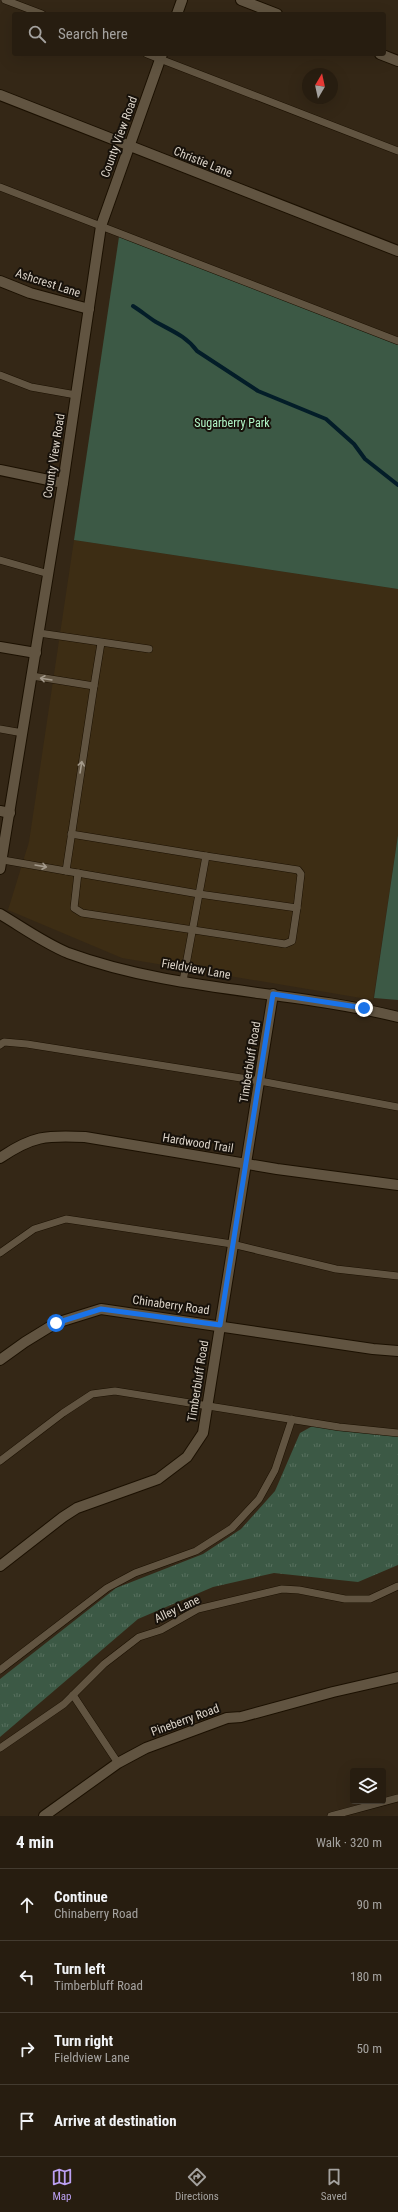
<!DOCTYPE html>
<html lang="en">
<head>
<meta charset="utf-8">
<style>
	body { margin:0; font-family:"Roboto Condensed",sans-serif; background:#2f2619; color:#f1f3f6 }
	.controls { position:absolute; right:12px; bottom:12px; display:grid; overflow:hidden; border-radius:4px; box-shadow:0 4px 16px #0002 }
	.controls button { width:36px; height:36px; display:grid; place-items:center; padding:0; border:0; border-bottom:1px solid #433b30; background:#271d10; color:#f1f3f6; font:20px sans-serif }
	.compass { position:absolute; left:302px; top:68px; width:36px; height:36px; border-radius:50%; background:#271d10; box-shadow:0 4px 16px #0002; rotate:9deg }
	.stop { position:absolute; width:12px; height:12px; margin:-9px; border:3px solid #1a73e8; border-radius:50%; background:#fff }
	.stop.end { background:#1a73e8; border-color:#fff; box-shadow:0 1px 4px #0008 }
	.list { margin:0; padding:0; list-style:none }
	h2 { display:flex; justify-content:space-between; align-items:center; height:52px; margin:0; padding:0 16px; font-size:17px }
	h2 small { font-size:13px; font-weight:400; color:#a4a29f }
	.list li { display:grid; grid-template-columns:26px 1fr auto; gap:12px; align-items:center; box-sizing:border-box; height:72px; padding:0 16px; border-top:1px solid #433b30 }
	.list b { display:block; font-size:15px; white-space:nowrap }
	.list p { margin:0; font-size:13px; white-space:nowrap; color:#a4a29f }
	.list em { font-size:13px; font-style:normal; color:#a4a29f }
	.icon { flex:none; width:22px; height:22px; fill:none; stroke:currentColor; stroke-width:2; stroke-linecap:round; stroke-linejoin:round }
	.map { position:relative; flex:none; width:398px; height:1816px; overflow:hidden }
	.search { position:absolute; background:#271d10; box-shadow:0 4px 16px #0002; left:12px; right:12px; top:12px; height:44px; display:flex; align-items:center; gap:10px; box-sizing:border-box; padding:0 14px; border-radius:4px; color:#a4a29f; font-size:15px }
	.sheet { height:340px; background:#271d10 }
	nav { display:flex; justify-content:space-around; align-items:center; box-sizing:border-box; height:56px; border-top:1px solid #433b30; background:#271d10; font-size:11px; color:#a4a29f }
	nav a { display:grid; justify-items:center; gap:2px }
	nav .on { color:#bca0f2 }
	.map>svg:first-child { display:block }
</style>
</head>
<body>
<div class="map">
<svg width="398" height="1816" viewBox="0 0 398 1816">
	<defs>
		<pattern id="grass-tufts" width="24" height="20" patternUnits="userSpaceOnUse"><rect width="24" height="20" fill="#3c5945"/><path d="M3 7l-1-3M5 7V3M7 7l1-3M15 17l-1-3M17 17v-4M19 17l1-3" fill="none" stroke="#58705e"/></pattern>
	</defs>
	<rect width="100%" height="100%" fill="#342716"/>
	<polygon fill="#3d2d14" points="74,540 398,589 398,835 373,1000 122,958 8,910 29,842"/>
	<polygon fill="url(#grass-tufts)" points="316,1424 398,1431 398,1565 358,1582 274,1573 213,1587 138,1619 0,1737 0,1679 116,1588 203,1554 241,1529 275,1491 300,1433"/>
	<g fill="#3c5945">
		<polygon points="120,230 398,338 398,589 74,540"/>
		<polygon points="398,835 398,1000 374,998"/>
	</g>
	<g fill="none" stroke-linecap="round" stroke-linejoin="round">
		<path stroke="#031d28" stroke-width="4" d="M133,306c8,5 15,11 23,16 16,9 30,14 41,29l61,40 68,28 28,25 11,15 33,26"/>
		<g stroke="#1b1001" stroke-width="8">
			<g id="service">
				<polyline points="5,0 42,14"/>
				<polyline points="147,54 398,151"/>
				<polyline points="0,187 398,341"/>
				<polyline points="0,375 31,387 76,395"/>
				<polyline points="0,560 49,574"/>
				<polyline points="39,633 149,649"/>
				<polyline points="94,686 101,643"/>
				<polyline points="0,729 23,733"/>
				<polyline points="71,834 206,856 183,981"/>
				<polyline points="3,860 66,871 94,686 32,676"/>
				<polyline points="66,871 199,894 297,908 301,874 298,870 206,856"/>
				<polyline points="78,873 74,908 82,913 285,944 292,941 297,908"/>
				<polyline points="0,1045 4,1042 27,1044 260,1081 398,1107"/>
				<polyline points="0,1253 34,1229 66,1219 232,1244 336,1269 398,1276"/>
				<polyline points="0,1461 63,1413 92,1394 115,1391 339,1427 398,1433"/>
				<polyline points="0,1670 107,1588 135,1573 196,1551 232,1528 259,1499 275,1470 292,1419"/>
				<polyline points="73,1695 118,1763"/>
				<polyline points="0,1748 64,1704 104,1664 139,1637 161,1630 198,1609 282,1589 299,1590 345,1599 370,1599 398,1586"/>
				<polyline points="331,1816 398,1798"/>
			</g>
		</g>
		<g stroke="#1b1001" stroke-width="12">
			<g id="minor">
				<polyline points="241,0 277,14"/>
				<polyline points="380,54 398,61"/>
				<polyline points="0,95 398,251"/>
				<polyline points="0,281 30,293 89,309"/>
				<polyline points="0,470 63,483"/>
				<polyline points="0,647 36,653"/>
				<polyline points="0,811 10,813"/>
				<path d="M0,914c22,13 44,29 68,39 106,39 222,37 330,64"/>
				<path d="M0,1158c32,-22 46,-23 85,-21l192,32 121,16"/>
				<polyline points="0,1360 25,1342 56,1323 101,1309 373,1349 398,1351"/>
				<polyline points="0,1566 63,1517 77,1508 158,1479 187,1457 203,1433 273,994"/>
				<polyline points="44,1816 118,1763 146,1748 227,1718 241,1717 333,1692 398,1677"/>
			</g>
		</g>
		<g stroke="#1b1001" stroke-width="12">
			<g id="tertiary">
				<polyline points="177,14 182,0"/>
				<polyline points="0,869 63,483 101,226 162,54"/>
			</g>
		</g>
		<use href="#service" stroke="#615441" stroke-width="7"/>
		<use href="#minor" stroke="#615441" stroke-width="10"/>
		<use href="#tertiary" stroke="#615441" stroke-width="10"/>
	</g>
	<defs><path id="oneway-shaft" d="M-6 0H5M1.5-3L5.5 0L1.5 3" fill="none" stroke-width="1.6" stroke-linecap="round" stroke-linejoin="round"/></defs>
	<g stroke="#a49a8b">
		<use href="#oneway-shaft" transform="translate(46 679) rotate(-171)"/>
		<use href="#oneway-shaft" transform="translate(81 767) rotate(-81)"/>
		<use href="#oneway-shaft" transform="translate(41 866) rotate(10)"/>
	</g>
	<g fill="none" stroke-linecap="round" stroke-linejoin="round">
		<polyline stroke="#1a73e8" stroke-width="5" points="56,1323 101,1309 220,1325 273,994 364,1008"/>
	</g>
	<g text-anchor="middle" stroke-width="4" stroke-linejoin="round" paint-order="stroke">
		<g font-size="12" fill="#dbd3c8" stroke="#17110a">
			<text transform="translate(119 137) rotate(-70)" y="4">County View Road</text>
			<text transform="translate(203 162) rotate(22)" y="4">Christie Lane</text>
			<text transform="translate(48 283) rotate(18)" y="4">Ashcrest Lane</text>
			<text transform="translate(54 456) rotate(-81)" y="4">County View Road</text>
			<text transform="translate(196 969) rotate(10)" y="4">Fieldview Lane</text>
			<text transform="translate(250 1062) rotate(-81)" y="4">Timberbluff Road</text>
			<text transform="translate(198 1143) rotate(9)" y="4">Hardwood Trail</text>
			<text transform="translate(171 1305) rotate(8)" y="4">Chinaberry Road</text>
			<text transform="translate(198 1381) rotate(-81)" y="4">Timberbluff Road</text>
			<text transform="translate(177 1609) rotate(-25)" y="4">Alley Lane</text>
			<text transform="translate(185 1720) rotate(-20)" y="4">Pineberry Road</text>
		</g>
		<g font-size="12" fill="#b1f5c6" stroke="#17110a">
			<text x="232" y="427">Sugarberry Park</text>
		</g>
	</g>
</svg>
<div class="controls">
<button><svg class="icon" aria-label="layers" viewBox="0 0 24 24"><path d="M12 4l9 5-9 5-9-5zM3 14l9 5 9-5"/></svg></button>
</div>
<svg class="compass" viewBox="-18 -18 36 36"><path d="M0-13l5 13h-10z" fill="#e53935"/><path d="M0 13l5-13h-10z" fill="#a4a29f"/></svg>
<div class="stop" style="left:56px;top:1323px"></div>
<div class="stop end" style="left:364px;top:1008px"></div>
<div class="search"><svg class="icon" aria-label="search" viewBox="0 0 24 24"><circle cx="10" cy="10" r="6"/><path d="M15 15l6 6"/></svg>Search here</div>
</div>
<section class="sheet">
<h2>4 min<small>Walk · 320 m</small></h2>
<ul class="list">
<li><svg class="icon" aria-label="ahead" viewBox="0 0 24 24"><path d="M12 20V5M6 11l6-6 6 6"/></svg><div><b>Continue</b><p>Chinaberry Road</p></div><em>90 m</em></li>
<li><svg class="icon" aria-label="left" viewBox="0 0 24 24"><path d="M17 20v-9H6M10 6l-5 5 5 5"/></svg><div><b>Turn left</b><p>Timberbluff Road</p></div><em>180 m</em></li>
<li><svg class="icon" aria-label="right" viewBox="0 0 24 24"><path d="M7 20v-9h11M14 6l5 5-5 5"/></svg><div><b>Turn right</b><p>Fieldview Lane</p></div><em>50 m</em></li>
<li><svg class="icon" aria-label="arrive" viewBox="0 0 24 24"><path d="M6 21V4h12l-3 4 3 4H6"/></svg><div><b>Arrive at destination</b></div></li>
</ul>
</section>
<nav>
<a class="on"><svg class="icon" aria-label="map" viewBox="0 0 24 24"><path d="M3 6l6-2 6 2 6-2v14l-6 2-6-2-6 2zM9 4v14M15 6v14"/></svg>Map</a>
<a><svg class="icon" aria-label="directions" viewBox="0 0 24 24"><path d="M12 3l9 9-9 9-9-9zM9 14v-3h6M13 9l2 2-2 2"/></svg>Directions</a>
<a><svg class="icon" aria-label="saved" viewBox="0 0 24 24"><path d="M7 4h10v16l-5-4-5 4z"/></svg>Saved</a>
</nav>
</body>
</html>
